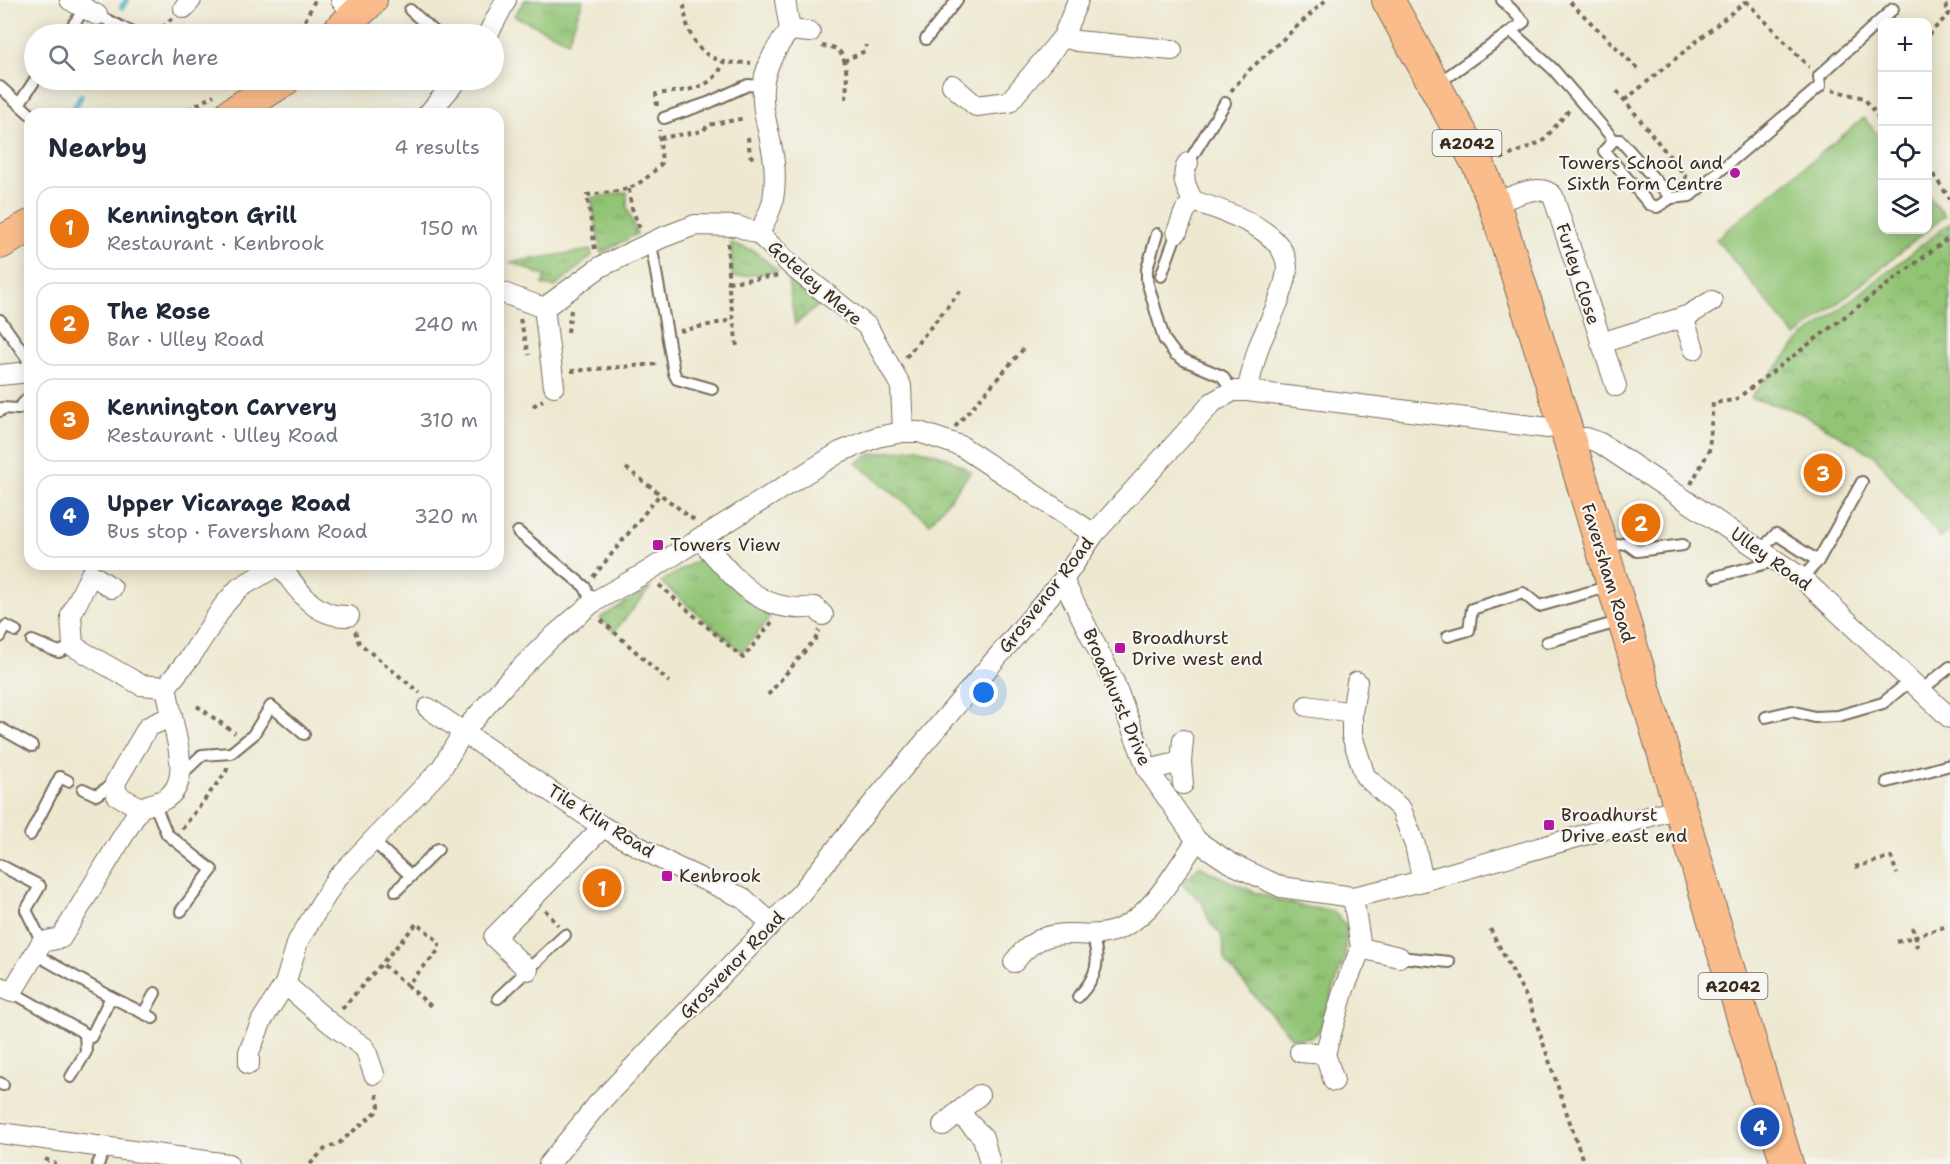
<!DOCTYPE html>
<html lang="en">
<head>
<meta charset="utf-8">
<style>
	body { margin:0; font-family:"Shantell Sans",sans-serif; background:#f6f6f7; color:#1f2937 }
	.controls { position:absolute; right:18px; top:18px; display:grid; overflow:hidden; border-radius:12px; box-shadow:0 3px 15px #0003 }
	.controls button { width:54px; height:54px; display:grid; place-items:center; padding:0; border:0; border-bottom:2px solid #e0e1e3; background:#fff; color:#1f2937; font:30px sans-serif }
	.you { position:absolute; left:984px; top:693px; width:21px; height:21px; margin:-15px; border:4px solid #fff; border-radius:50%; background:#1a73e8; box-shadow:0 0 0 9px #1a73e833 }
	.badge { display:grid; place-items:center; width:39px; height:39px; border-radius:50%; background:#db2777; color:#fff; font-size:20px; font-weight:700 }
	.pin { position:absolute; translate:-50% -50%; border:3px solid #fff; box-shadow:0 2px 6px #0006 }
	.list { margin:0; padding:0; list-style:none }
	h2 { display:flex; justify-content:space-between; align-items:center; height:78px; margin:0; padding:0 24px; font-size:26px }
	h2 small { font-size:20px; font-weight:400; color:#747a83 }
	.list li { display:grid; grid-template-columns:39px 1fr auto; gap:18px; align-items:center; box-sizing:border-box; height:84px; margin:0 12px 12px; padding:0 12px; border:2px solid #e0e1e3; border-radius:18px }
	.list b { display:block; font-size:22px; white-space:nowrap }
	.list p { margin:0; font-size:20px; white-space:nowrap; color:#747a83 }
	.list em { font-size:20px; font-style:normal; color:#747a83 }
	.icon { flex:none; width:33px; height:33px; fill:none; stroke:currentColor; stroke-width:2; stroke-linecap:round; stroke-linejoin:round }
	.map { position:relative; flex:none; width:1950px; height:1164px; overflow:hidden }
	.search { position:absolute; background:#fff; box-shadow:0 3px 15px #0003; left:24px; top:24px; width:480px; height:66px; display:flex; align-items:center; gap:15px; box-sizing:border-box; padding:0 21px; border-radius:33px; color:#747a83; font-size:22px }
	.panel { position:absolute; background:#fff; box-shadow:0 3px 15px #0003; left:24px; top:108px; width:480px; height:462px; border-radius:18px }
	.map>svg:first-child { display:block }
</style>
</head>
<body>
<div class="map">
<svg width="1950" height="1164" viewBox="0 0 1950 1164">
	<defs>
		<pattern id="grass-tufts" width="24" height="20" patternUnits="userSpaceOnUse" patternTransform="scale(1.5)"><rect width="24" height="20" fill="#92c474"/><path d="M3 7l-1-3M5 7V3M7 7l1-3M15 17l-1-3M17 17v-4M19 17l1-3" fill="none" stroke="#789f5f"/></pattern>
		<pattern id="park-crowns" width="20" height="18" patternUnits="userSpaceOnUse" patternTransform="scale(1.5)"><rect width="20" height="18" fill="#92c474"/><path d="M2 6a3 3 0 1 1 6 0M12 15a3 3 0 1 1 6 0" fill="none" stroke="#789f5f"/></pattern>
	</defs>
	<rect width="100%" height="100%" fill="#f6f6f2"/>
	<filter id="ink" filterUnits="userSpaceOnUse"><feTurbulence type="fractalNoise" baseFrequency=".0167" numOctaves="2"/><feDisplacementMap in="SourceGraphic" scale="12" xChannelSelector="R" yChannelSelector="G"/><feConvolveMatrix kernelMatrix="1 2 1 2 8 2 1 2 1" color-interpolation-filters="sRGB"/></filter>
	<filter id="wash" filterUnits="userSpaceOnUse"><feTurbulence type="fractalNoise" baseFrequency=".008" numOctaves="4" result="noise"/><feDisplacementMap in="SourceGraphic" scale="24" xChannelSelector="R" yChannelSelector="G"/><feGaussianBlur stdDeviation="1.35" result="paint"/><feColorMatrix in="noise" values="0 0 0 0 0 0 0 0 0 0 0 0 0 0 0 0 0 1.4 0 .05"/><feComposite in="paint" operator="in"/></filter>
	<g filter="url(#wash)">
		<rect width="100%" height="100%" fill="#ede8cf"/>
		<g fill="url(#grass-tufts)" stroke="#667749" stroke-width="1.5">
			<polygon points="525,0 583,0 568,41 514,16"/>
			<polygon points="627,192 627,208 637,234 601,253 591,198"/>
			<polygon points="731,243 754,251 778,271 732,278"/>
			<polygon points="591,250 592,256 555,287 543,285 545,276 511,262"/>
			<polygon points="788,279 818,306 795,324"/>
			<polygon points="917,448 946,457 971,472 930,523 856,463 871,454"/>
			<polygon points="699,559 713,570 717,567 770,617 742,652 661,582"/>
			<polygon points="651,587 614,632 600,618"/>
			<path d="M1199,866c46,24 82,39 134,45l13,14 -1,31 -26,76 -7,5 -19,2 -67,-76 -5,-29 -11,-11 -8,-21 -20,-18z"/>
		</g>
		<polygon fill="url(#park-crowns)" stroke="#667749" stroke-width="1.5" points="1950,223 1950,530 1941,539 1874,455 1797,411 1750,398 1799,341"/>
		<polygon fill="#92c474" stroke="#667749" stroke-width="1.5" points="1864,118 1882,140 1882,230 1928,230 1928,195 1945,216 1796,337 1716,239"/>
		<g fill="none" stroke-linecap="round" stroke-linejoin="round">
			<g stroke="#47b1c5" stroke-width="6">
				<polyline points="122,7 127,0"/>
				<polyline points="104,34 105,33"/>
				<polyline points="71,114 81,96"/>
			</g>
		</g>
	</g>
	<g filter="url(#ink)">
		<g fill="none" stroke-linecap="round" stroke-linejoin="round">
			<g stroke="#796c5c" stroke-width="14">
				<g id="service">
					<polyline points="410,10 437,34"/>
					<polyline points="97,15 135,34"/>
					<polyline points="1512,32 1553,69 1614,140 1620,140 1671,198 1657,207 1649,204 1604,151 1614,140"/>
					<polyline points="67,34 85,8"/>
					<polyline points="926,39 957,0"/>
					<polyline points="1437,84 1524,22 1502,0"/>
					<polyline points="0,87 30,114"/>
					<polyline points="19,104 35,80"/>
					<polyline points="664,118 708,103 748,85 762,86"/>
					<polyline points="1188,163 1225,103"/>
					<polyline points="1671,198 1690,196 1820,86 1819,76 1893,9"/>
					<polyline points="1157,234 1147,269 1147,281 1164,339 1175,354 1184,360 1222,376 1233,391"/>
					<polyline points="651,244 674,373 677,379 712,389"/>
					<polyline points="1161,276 1177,232"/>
					<polyline points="0,320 27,358 30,374"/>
					<polyline points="0,411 2,408 18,409 30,396"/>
					<polyline points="518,532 585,587 592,603"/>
					<polyline points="1604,549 1626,543 1637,551 1683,545"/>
					<polyline points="1762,549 1776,534 1818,561"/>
					<polyline points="1715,577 1775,561"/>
					<polyline points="1802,578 1818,561 1862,482"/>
					<polyline points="1448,636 1469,630 1472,609 1523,593 1539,606 1611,586"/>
					<polyline points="0,637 6,626 16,631"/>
					<polyline points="32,641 59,652 73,646"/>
					<polyline points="1547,642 1622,621"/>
					<polyline points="1920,691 1950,667"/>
					<polyline points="1766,717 1792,711 1814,717 1838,716 1883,703 1910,681"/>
					<polyline points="0,728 32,746"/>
					<polyline points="181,775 202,755 231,753 253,735 271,706 304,734"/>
					<polyline points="1887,782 1950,765"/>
					<polyline points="83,789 96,795 115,783"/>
					<polyline points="154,803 167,834 212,870 181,911"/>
					<polyline points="30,835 60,777 68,781"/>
					<polyline points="373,841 411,876"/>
					<polyline points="0,865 40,886 26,910 42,942"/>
					<polyline points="396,891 438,849"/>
					<polyline points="1399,957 1449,962"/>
					<polyline points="12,992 91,1037 111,997 35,954"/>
					<polyline points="111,997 153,1018"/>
					<path d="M1078,997c19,-20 24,-37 13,-63"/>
					<polyline points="498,998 565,935"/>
					<polyline points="144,1013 155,993"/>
					<polyline points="71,1077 86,1052 85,1034"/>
					<polyline points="0,1083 3,1085"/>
					<polyline points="98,1164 107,1146"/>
				</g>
			</g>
			<g stroke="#796c5c" stroke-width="22">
				<g id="minor">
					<polyline points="70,0 97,15"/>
					<polyline points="341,0 356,16"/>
					<polyline points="184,8 191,0"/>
					<polyline points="790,30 810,32"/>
					<polyline points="488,34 506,0"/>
					<polyline points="1063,37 1077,41 1172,50"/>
					<polyline points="952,85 976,106 1009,102 1063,37 1078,0"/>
					<polyline points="428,114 457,80"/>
					<path d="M1188,163c-8,14 -2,24 5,38"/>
					<path d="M1193,201c29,9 92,28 94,66 0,22 -20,59 -28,79 -5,15 -8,30 -12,45"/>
					<path d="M1494,203c17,-5 46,-22 59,-7l63,190"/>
					<polyline points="1177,232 1185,211 1193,201"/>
					<path d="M759,234c4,-10 12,-22 14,-34 12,-71 -40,-101 17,-170l-5,-30"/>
					<polyline points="498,291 544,308 554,386"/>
					<polyline points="544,308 600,267 661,238 695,225 737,226 759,234 794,268 867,326 901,386 903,432"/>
					<polyline points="1683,317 1694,349"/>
					<polyline points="1601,343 1687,316 1712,301"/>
					<polyline points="0,375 30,372"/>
					<polyline points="1569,440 1587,438 1600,443 1802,578 1950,718"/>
					<path d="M699,538c34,37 59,78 116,69l8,8"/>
					<path d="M279,564c19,26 35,54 70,52"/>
					<polyline points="1063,580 1114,682 1148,770 1197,841 1230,863 1281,887 1353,897 1423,881 1679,808"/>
					<polyline points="112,588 91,574 71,615 73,646 141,685 166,687"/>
					<polyline points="1357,682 1352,713 1352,736 1365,776 1401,809 1415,845 1423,881"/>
					<polyline points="1307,706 1352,713"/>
					<polyline points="428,708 603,827 674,866 743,898 772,924"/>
					<polyline points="172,716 166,687 191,656 224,605 239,588 280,564"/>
					<polyline points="1181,762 1183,784"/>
					<polyline points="1148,770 1181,762 1183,740"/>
					<polyline points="1361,948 1399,957"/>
					<path d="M1014,962c38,-49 70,-14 109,-35 34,-18 51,-56 74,-86"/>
					<polyline points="528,970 494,937 603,827"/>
					<polyline points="285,984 330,1023 365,1048 374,1074"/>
					<path d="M0,987l12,5 30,-50 19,-4 79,-130c7,-3 16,-5 23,-8 30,-15 13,-59 9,-84l-24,11 -33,56 2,12 23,13"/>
					<polyline points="1300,1052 1325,1054"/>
					<polyline points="249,1064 249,1052 262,1020 285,984 298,941 336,879 441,769 464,731 506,683 549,640 592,603 645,573 840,452 877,437 903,432 919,432 961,446 1094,534"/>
					<polyline points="1334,1081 1325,1054 1344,989 1361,948 1353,897"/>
					<polyline points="958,1112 983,1137 990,1164"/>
					<polyline points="943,1125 979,1095"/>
					<polyline points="0,1133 228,1164"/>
					<polyline points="549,1164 597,1105 800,894 878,797 1063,580 1094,534 1213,402 1233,391 1247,391 1548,428 1565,425"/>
				</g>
			</g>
			<g stroke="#796c5c" stroke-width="34">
				<g id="primary">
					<polyline points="1388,0 1479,166 1494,203 1565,425 1787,1164"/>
					<polyline points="336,34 371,0"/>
					<polyline points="231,114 284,80"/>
					<polyline points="0,243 30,226"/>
				</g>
			</g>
			<g stroke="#796c5c" stroke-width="4" stroke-dasharray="4.5 4.5" stroke-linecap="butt">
				<polyline points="1746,1 1809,67"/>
				<polyline points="1570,2 1640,71"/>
				<path d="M684,5c2,26 11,49 38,56 9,3 20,1 29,2"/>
				<polyline points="156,34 172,18"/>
				<polyline points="293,34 304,23 315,0"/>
				<polyline points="1928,35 1950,13 1942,0"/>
				<path d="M822,46c3,1 6,0 9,1 19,3 16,38 15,52"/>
				<polyline points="844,61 865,51 866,45"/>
				<polyline points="1832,90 1864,98 1882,122"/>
				<polyline points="1231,91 1247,72 1326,0"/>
				<polyline points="1617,91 1686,177 1679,182"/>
				<polyline points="1882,92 1882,94"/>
				<polyline points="1625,100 1746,1"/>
				<path d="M657,106l-1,-12c28,-4 56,-2 68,-32"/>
				<polyline points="181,114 214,95"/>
				<polyline points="748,137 750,155 755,160"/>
				<polyline points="660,138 703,131 708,125 746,118"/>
				<polyline points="1501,159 1543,141 1570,109"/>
				<polyline points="1928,167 1950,199"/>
				<polyline points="629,189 631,206 640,229"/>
				<polyline points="728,243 728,282 737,346"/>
				<path d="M595,249l-8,-54c38,-5 48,-3 75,-32l-3,-33"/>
				<polyline points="728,282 778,276"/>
				<polyline points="520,319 529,355"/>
				<polyline points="680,331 732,320"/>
				<polyline points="568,332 571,310"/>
				<polyline points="906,357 963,288"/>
				<polyline points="571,371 659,364"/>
				<polyline points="533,406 543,400"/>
				<polyline points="955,427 1026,346"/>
				<polyline points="626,468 694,520"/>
				<polyline points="1691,484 1709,451 1713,403 1735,400 1950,237"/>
				<polyline points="593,577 661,493"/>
				<polyline points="659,585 743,658 772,622"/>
				<polyline points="601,620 669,682"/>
				<polyline points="355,631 359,643 420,693"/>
				<polyline points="768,695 816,638 819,630"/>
				<polyline points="197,706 235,733"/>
				<polyline points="182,829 226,772 228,765"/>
				<polyline points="1855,867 1891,857 1897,874"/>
				<polyline points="545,910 558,925"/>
				<polyline points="1912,927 1918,945 1914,947"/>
				<polyline points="1490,929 1530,1004 1584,1164"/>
				<polyline points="1897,942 1944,927"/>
				<polyline points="407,985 433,1008"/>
				<polyline points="342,1009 417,923 439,942 439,950 407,985 382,964"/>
				<polyline points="45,1159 56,1164"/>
				<polyline points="310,1164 326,1148 339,1143 376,1112 379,1106 376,1090"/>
			</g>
			<use href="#service" stroke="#fff" stroke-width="10"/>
			<use href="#minor" stroke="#fff" stroke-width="20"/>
			<use href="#primary" stroke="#fabc8b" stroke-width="32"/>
		</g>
	</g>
	<g fill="#b5179e" stroke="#f6f6f2" stroke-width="2">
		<circle cx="1735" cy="173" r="6"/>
		<rect x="652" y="539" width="12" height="12" rx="3"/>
		<rect x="1114" y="642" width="12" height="12" rx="3"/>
		<rect x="1543" y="819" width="12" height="12" rx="3"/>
		<rect x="661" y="870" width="12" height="12" rx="3"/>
	</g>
	<g text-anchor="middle" stroke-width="4.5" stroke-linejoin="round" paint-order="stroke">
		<g fill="#f6f6f2" stroke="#73675e" stroke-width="1.5">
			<rect x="1432.5" y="130" width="69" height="26" rx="4.5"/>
			<rect x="1698.5" y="973" width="69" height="26" rx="4.5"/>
		</g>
		<g font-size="16" font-weight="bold" fill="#3b2a1e">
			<text x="1467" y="149">A2042</text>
			<text x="1733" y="992">A2042</text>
		</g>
		<g font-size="18" fill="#3b2a1e" stroke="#f6f6f2" text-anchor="start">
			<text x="1723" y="169" text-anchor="end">Towers School and<tspan x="1723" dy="21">Sixth Form Centre</tspan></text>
			<text x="670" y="551">Towers View</text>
			<text x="1132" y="644">Broadhurst<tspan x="1132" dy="21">Drive west end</tspan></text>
			<text x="1561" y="821">Broadhurst<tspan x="1561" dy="21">Drive east end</tspan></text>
			<text x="679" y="882">Kenbrook</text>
		</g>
		<g font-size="18" fill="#3b2a1e" stroke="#f6f6f2">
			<text transform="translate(1578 274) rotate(72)" y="6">Furley Close</text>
			<text transform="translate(815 283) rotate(41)" y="6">Goteley Mere</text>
			<text transform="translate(1771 559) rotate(36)" y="6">Ulley Road</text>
			<text transform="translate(1608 573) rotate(73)" y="6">Faversham Road</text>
			<text transform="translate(1046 595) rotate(-52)" y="6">Grosvenor Road</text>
			<text transform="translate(1117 697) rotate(67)" y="6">Broadhurst Drive</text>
			<text transform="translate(601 821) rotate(32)" y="6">Tile Kiln Road</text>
			<text transform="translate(732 965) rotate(-46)" y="6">Grosvenor Road</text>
		</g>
	</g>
</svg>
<div class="controls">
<button>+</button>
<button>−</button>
<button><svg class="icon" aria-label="locate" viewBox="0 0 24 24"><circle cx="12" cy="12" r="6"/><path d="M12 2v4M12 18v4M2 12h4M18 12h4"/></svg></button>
<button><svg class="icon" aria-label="layers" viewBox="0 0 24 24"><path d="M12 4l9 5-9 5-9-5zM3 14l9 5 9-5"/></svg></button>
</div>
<div class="you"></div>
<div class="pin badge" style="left:602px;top:888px;background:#e8710a">1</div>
<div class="pin badge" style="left:1641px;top:523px;background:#e8710a">2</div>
<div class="pin badge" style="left:1823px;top:473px;background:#e8710a">3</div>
<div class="pin badge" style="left:1760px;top:1127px;background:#1a4fb4">4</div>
<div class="search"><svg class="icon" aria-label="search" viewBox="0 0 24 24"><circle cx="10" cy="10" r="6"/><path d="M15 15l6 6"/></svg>Search here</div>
<section class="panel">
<h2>Nearby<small>4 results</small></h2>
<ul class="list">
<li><span class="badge" style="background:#e8710a">1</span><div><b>Kennington Grill</b><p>Restaurant · Kenbrook</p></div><em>150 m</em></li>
<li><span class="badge" style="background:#e8710a">2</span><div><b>The Rose</b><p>Bar · Ulley Road</p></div><em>240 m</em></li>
<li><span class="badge" style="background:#e8710a">3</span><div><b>Kennington Carvery</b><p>Restaurant · Ulley Road</p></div><em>310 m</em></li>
<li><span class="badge" style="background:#1a4fb4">4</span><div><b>Upper Vicarage Road</b><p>Bus stop · Faversham Road</p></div><em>320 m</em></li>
</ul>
</section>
</div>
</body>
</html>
